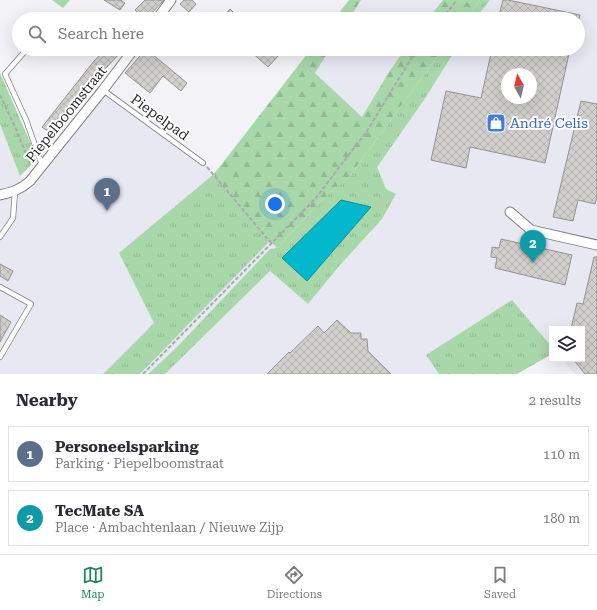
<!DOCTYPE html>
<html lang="en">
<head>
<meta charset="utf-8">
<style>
	body { margin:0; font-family:"Roboto Serif",serif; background:#f7f7f7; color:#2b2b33 }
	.controls { position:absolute; right:12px; bottom:12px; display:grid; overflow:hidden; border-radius:0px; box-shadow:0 4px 16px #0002 }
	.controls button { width:36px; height:36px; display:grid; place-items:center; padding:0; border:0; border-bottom:1px solid #e1e1e2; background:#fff; color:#2b2b33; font:20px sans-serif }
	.compass { position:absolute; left:501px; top:68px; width:36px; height:36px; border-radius:50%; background:#fff; box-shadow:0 4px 16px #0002; rotate:352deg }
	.you { position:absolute; left:275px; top:204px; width:14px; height:14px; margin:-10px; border:3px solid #fff; border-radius:50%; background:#1a73e8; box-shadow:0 0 0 6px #1a73e833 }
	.badge { display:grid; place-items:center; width:26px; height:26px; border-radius:50%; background:#1b8764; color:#fff; font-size:13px; font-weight:700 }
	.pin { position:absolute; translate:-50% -33px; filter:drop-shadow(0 1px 2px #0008) }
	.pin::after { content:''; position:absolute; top:21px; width:14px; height:12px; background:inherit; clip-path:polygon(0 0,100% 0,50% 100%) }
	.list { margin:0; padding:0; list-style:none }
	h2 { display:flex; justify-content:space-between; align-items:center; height:52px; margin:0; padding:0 16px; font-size:17px }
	h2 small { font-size:13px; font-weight:400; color:#7c7c81 }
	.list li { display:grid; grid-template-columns:26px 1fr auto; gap:12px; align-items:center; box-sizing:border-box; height:56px; margin:0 8px 8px; padding:0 8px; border:1px solid #e1e1e2; border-radius:0px }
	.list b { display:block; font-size:15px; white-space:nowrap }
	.list p { margin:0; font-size:13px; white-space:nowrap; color:#7c7c81 }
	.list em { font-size:13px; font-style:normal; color:#7c7c81 }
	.icon { flex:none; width:22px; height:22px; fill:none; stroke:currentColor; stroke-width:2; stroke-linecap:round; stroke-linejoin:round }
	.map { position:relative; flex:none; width:597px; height:374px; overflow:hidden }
	.search { position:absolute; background:#fff; box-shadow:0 4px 16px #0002; left:12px; right:12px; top:12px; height:44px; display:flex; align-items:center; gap:10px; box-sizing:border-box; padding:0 14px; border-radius:22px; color:#7c7c81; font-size:15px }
	.sheet { height:180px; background:#fff }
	nav { display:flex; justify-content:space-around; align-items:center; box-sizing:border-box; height:56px; border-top:1px solid #e1e1e2; background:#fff; font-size:11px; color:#7c7c81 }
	nav a { display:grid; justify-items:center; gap:2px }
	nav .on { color:#1b8764 }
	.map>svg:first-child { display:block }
</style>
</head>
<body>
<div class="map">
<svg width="597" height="374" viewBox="0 0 597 374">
	<defs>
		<pattern id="grass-tufts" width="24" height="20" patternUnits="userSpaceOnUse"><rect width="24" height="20" fill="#a8d7aa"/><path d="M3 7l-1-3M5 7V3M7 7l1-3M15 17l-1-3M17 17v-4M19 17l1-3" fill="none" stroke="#91b992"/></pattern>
		<pattern id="forest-firs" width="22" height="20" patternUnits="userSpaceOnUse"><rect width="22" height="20" fill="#a8d7aa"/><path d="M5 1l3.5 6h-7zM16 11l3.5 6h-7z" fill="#91b992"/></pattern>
		<pattern id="building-cross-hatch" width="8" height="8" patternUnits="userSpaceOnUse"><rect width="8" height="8" fill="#d1cfcb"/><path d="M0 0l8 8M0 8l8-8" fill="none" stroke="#b4b2ae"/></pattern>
	</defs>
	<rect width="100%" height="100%" fill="#f3f3f7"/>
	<g fill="#e8e8f3" fill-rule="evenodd">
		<polygon points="361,0 443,0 428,19 349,19"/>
		<path d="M490,0h107v374h-22l-13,-15h20v-30h-30v18l-40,-47 -86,55 13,19h-274l105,-103 38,33 32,-39 46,-76 -10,-22 48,-67 32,-51h122v-30h-103zM507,74h24v24h-24z"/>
		<polygon points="330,49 405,49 389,72 362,118 315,73"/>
		<polygon points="110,90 203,160 209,169 212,177 119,253 154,323 103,374 0,374 0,124 28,194"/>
		<polygon points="270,241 277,248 270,249 176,348 148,374 140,374"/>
	</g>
	<g fill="url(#grass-tufts)">
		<polygon points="52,0 70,0 63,8"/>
		<polygon points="480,0 490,0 475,19 466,19"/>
		<polygon points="443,49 456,49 424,100 377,167 386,189 396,194 382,219 340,265 308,304 270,271 165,374 148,374 176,348 270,249 277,248 328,194 349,177"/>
		<polygon points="0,73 31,144 32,158 31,165 20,176 0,124"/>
		<polygon points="214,174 270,241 140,374 103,374 154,323 119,253"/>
		<polygon points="512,300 552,347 552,354 517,374 439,374 426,355"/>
	</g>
	<g fill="url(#forest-firs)">
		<polygon points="349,0 361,0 349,19 334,19"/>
		<polygon points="443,0 480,0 466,19 428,19"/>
		<polygon points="311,49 330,49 315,73 362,117 389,72 405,49 443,49 349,177 328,194 277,248 270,241 214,174"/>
	</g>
	<polygon fill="#03b8cd" stroke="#0f8d9c" points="341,200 371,207 307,281 282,258"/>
	<g fill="url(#building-cross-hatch)" stroke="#959390" fill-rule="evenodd">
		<polygon points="104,0 121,0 125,3 120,10"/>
		<polygon points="145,0 164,0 146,19 144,19 135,10"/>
		<polygon points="184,0 192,0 196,4 189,12 180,4"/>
		<polygon points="503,0 508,0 580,15 579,19 498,19"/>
		<polygon points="230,9 240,19 221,19"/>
		<polygon points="106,49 116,49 120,53 105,69 53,135 42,127 94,61"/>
		<polygon points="146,49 187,83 181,91 163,76 150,93 125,73"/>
		<polygon points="248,49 272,49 279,55 268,67"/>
		<path d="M492,49h78l-25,114 -75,-16 -4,21 -35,-8 15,-69 35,7zM507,74h24v24h-24z"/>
		<polygon points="581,101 597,104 597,197 595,204 578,200 573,221 553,217"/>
		<polygon points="501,239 572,255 565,285 495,268 497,258 491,257 492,247 499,248"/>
		<polygon points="594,257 597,257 597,374 585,374 573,359 582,359 582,329 571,329 577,303 583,304"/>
		<polygon points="0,264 13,271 8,281 0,276"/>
		<polygon points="0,315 11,322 0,342"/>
		<polygon points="337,320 351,333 361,333 361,339 367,339 368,351 391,374 267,374 289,352 290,353 318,326 324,333"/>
	</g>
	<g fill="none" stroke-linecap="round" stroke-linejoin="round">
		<g stroke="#808084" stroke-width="6">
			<g id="service">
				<polyline points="27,49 5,74 26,120 42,165"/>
				<polyline points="103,90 203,163"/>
				<polyline points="0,237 13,218 15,192"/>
				<polyline points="0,287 31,304 0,357"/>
			</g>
		</g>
		<g stroke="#808084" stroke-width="11">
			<g id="minor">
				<polyline points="157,19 171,0"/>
				<path d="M0,195c12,-3 20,-5 30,-14l73,-91 31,-41"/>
				<polyline points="510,212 531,230 597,245"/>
			</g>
		</g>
		<g stroke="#a9a9ac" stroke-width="2" stroke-dasharray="4 2" stroke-linecap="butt">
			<polyline points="442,19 457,0"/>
			<polyline points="0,95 16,129 31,166"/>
			<polyline points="207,167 272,244"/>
			<polyline points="143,374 315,199 367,131 417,49"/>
		</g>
		<use href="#service" stroke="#fff" stroke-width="4.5"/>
		<use href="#minor" stroke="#fff" stroke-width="9"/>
	</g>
	<defs>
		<g id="shop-square" transform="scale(1)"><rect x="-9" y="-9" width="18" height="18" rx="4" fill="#3f7fe0" stroke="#fff"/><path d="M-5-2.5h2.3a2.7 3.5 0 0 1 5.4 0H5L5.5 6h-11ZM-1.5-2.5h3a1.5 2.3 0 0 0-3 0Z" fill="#fff"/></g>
	</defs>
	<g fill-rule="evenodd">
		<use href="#shop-square" x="496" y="123"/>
	</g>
	<g text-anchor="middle" stroke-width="4" stroke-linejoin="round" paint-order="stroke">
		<g font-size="14" fill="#2a2a2b" stroke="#fff">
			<text transform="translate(66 114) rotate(-51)" y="5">Piepelboomstraat</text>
			<text transform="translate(160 117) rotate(36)" y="5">Piepelpad</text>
		</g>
		<g font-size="14" fill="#366cbe" stroke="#fff" text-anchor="start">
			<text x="510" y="128">André Celis</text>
		</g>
	</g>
</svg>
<div class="controls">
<button><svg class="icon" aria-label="layers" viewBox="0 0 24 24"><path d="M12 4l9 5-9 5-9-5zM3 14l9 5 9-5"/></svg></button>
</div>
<svg class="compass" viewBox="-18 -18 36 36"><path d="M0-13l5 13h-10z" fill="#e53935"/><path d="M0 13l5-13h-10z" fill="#7c7c81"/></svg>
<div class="you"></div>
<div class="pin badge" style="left:107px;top:211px;background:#5c6f8a">1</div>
<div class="pin badge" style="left:533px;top:263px;background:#0f9aa8">2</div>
<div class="search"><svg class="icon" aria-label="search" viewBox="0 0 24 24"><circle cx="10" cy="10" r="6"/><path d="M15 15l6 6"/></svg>Search here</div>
</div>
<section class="sheet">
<h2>Nearby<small>2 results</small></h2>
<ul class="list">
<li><span class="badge" style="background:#5c6f8a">1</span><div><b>Personeelsparking</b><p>Parking · Piepelboomstraat</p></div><em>110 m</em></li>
<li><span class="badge" style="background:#0f9aa8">2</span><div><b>TecMate SA</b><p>Place · Ambachtenlaan / Nieuwe Zijp</p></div><em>180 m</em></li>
</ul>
</section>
<nav>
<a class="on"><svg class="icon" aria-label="map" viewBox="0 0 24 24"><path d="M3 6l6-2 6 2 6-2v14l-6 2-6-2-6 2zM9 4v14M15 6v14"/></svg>Map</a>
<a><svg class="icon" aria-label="directions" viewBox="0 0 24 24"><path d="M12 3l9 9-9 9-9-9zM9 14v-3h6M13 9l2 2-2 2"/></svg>Directions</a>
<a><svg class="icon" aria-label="saved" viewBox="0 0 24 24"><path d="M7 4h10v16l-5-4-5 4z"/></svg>Saved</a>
</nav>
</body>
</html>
